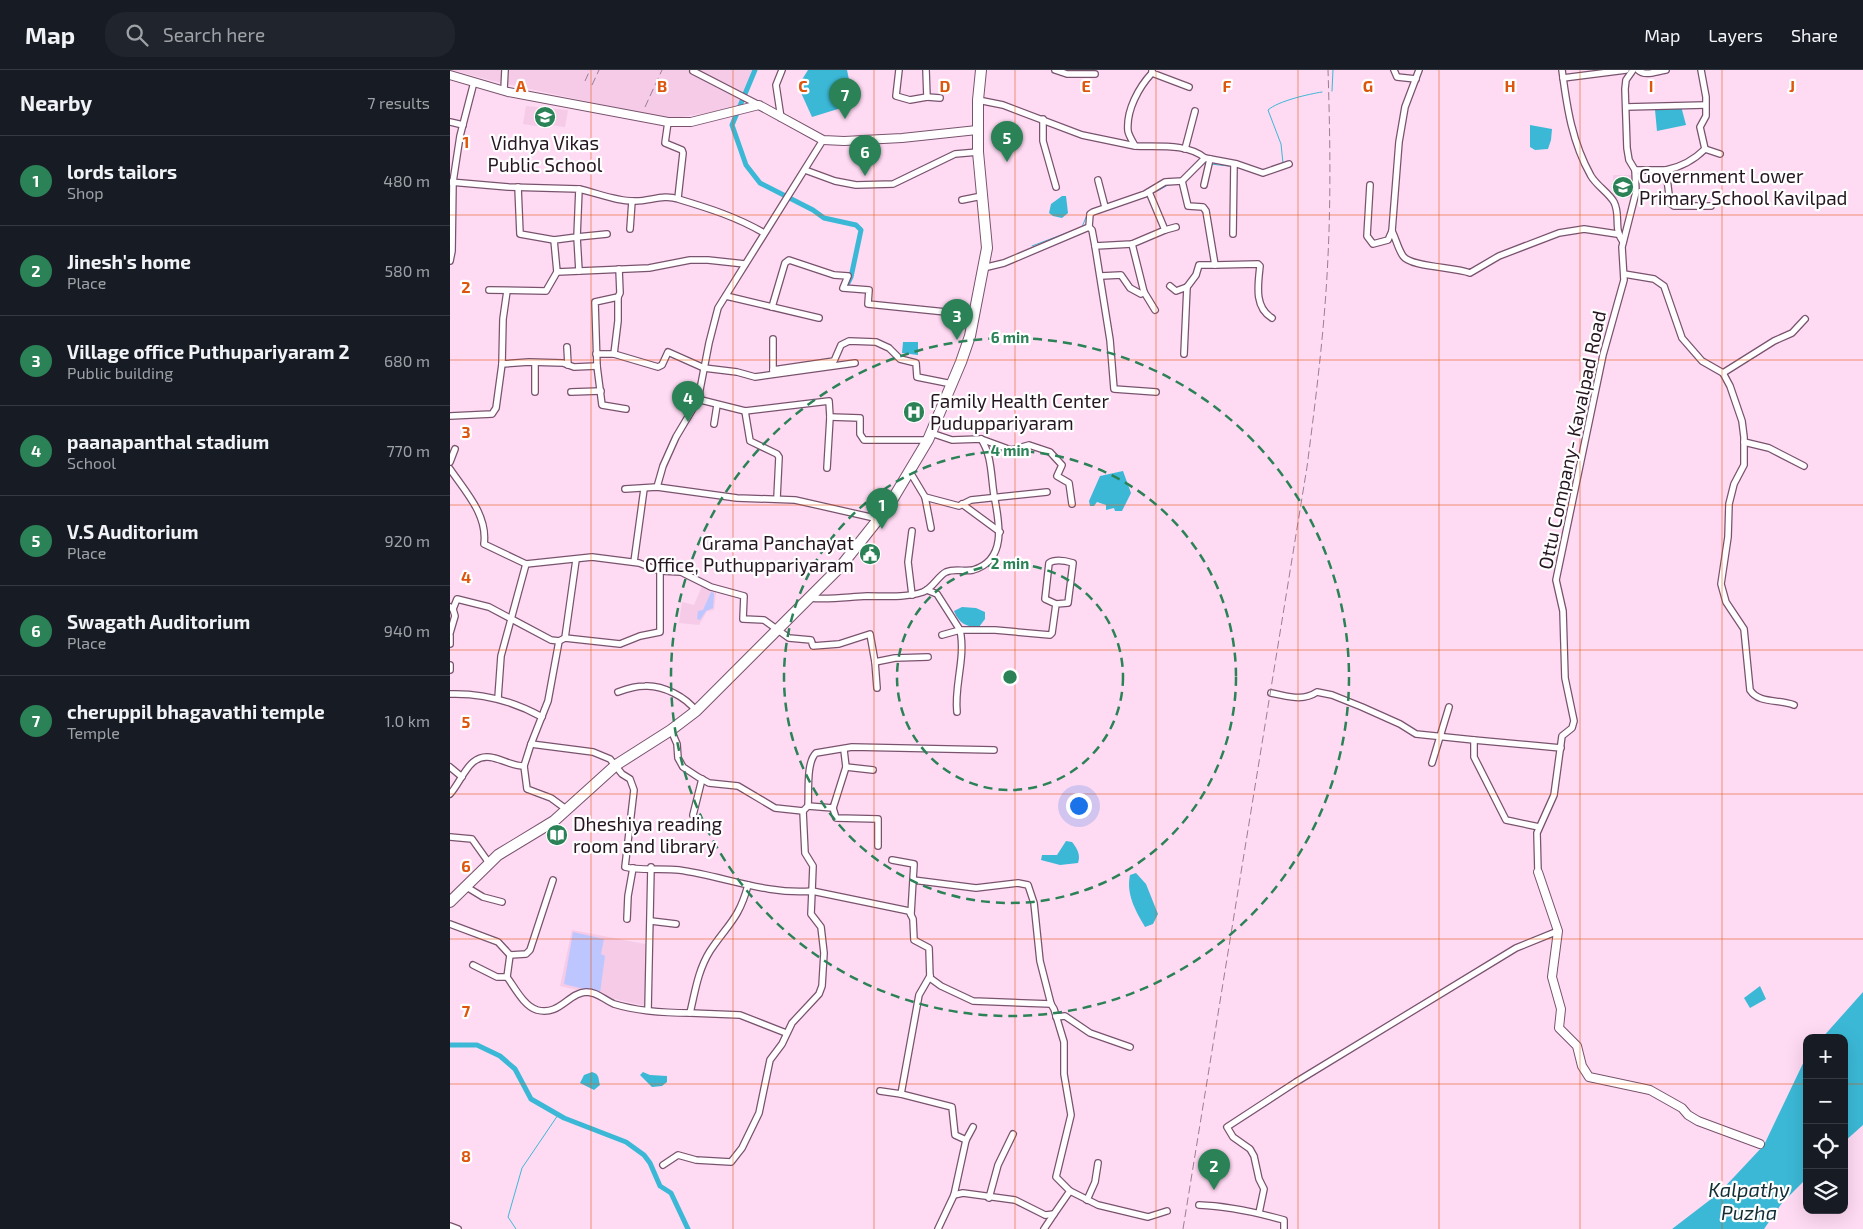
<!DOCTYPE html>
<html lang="en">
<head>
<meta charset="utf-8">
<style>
	body { margin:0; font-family:"Exo 2",sans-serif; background:#20242c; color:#f1f3f6 }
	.controls { position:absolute; right:15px; bottom:15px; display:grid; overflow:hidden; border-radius:10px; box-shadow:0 5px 20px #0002 }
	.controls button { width:45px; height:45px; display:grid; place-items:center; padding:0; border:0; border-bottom:1px solid #363941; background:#171b24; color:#f1f3f6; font:25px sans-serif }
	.you { position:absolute; left:628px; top:735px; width:18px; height:18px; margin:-12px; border:4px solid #fff; border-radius:50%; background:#1a73e8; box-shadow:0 0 0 8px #1a73e833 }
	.badge { display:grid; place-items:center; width:32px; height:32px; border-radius:50%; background:#2a8256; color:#fff; font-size:16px; font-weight:700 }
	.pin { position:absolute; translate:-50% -41px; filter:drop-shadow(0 1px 2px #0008) }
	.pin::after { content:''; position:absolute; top:26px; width:18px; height:15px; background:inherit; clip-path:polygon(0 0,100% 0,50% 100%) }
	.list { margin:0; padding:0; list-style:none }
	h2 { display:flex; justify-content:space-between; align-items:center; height:65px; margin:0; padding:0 20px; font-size:21px }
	h2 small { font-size:16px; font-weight:400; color:#9ea1a6 }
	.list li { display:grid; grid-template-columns:32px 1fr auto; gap:15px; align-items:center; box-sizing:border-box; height:90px; padding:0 20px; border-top:1px solid #363941 }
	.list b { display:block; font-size:19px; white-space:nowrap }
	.list p { margin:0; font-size:16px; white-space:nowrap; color:#9ea1a6 }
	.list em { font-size:16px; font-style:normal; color:#9ea1a6 }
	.icon { flex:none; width:28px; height:28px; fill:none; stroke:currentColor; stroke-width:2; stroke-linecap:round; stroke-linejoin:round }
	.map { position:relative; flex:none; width:1413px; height:1159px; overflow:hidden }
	header { display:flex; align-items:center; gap:30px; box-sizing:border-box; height:70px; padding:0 25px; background:#171b24; border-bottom:1px solid #363941 }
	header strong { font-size:24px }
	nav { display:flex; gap:28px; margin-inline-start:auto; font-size:18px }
	.search { width:350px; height:45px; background:#20242c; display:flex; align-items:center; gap:12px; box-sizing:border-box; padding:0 18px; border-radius:20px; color:#9ea1a6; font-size:19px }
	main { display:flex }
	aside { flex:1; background:#171b24 }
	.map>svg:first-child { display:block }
</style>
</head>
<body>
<header>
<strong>Map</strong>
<div class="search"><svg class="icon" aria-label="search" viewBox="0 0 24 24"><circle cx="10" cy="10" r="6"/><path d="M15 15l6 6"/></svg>Search here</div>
<nav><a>Map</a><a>Layers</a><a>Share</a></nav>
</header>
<main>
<aside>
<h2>Nearby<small>7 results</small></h2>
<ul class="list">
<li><span class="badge">1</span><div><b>lords tailors</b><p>Shop</p></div><em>480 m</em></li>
<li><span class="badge">2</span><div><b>Jinesh's home</b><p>Place</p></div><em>580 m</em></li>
<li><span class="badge">3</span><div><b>Village office Puthupariyaram 2</b><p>Public building</p></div><em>680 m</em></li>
<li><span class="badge">4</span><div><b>paanapanthal stadium</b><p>School</p></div><em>770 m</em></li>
<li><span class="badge">5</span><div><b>V.S Auditorium</b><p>Place</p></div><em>920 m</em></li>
<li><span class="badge">6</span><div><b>Swagath Auditorium</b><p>Place</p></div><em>940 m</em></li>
<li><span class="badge">7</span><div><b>cheruppil bhagavathi temple</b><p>Temple</p></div><em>1.0 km</em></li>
</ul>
</aside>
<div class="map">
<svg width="1413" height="1159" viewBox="0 0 1413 1159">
	<rect width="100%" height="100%" fill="#ffdaf3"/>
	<g fill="#f5cbe8">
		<polygon points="2,0 305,0 289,38 218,49 39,10"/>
		<polygon points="76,36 118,40 115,57 94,54 93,57 73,54"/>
		<rect x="1163" y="105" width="21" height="23"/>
		<polygon points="463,332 470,335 469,340 476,343 472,350 452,341 455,334 461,336"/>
		<polygon points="252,516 266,522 264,540 257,541 249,555 229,553 232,532 244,535"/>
		<polygon points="122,860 200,875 195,936 110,916"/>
	</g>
	<g fill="#bec6ff">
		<polygon points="261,522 264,523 263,538 256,541 250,550 247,549 248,541 253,540"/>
		<polygon points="123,862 154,869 151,884 155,886 150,923 114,914"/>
	</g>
	<g fill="#3bb8d6">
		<polygon points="358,0 397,0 404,34 362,47 348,16"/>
		<polygon points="1231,36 1236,55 1207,61 1205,40"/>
		<polygon points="1080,55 1102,59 1101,70 1098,79 1085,80 1080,77"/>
		<polygon points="612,126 616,126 618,143 612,148 603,146 599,143 601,134"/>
		<polygon points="453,272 468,272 468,285 452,283"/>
		<polygon points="673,401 681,423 672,441 665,441 664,438 656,440 656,435 647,432 644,436 640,436 639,431 650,406"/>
		<path d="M512,537l14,1 9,4v7l-6,8c-14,0 -20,-4 -25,-16z"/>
		<path d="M616,771l6,1c5,6 9,13 6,21l-18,2 -19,-5 1,-5h15z"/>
		<path d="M686,803l10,11 12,30 -5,10 -8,3c-10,-17 -19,-33 -15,-52z"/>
		<polygon points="1310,916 1316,929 1300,938 1294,928"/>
		<polygon points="1413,922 1413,1055 1394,1072 1394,968 1372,968"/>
		<polygon points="1357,985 1357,1108 1332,1133 1314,1159 1222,1159 1269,1123 1314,1075"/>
		<path d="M142,1002c8,2 6,7 8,13l-6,5 -14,-7 4,-8z"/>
		<polygon points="193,1002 200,1005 217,1006 217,1012 212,1016 202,1017 190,1005"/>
	</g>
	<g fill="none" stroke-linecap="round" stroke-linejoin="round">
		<g stroke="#3bb8d6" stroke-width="1">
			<polyline points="882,21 883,0"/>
			<path d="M833,93l-2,-19 -13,-34c10,-9 41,-16 54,-18"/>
			<polyline points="760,94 779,96"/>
			<polyline points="791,98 811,105"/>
			<polyline points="815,105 825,102"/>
			<polyline points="702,124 718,115 728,114"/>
			<polyline points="685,130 698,126"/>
			<polyline points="632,157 637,145"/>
			<polyline points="582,176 619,162"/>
			<polyline points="66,1159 58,1147 72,1098 108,1045"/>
		</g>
		<g stroke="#3bb8d6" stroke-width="5">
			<polyline points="305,0 282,55 296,95 310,113 363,140 374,148 406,155 411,160 401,207 396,217"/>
			<polyline points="0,975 27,975 50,986 65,999 81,1029 114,1048 176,1072 194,1085 200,1093 210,1116 221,1123 238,1159"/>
		</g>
		<g stroke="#79536e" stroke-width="8">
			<g id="street">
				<polyline points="449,0 446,26 460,30 477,27 476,0"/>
				<polyline points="605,0 617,4 645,4"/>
				<polyline points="702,0 702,3 739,17"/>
				<polyline points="944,0 947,7 966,9"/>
				<path d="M1112,0c5,38 10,72 29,106 6,10 17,16 23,26 7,14 -1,26 9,40"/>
				<path d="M1188,0c7,7 19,1 28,0"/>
				<path d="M1251,0l5,27v19l-6,11 5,22c-11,11 -24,18 -39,21l4,33 4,3h37"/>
				<polyline points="243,1 309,35"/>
				<path d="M702,3c-13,14 -26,37 -24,58 1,5 5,11 7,15 22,1 52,-3 70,12"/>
				<polyline points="1113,8 1176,0"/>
				<polyline points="54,20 55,0"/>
				<polyline points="477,27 490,28"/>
				<polyline points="528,30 553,35 632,65 685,76"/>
				<polyline points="1176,37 1255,35"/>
				<polyline points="331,48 326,15 332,0"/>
				<polyline points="593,49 593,71 606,117"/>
				<polyline points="0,52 13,55"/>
				<polyline points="218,52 215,73 232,80 233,83 228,128"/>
				<polyline points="735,79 745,41"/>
				<polyline points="1255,79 1270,84"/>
				<polyline points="355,100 385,111 406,115 443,114 505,84 528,82"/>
				<polyline points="1185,100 1216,100"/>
				<polyline points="648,110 655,137"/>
				<polyline points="732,111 738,136 753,137 756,141 765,195 749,195 746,205 737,217 734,284"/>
				<polyline points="0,112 58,117 129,119 127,167 104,170 107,202 199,198 240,190 258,190 295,194"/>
				<polyline points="754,115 760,89"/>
				<polyline points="920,115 917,166 923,174 938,170 942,161 949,72 955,37 969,0"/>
				<polyline points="68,117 70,164 104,170"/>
				<path d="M129,119c18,4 39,13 57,12 14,0 28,-7 42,-2 30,9 59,18 86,34"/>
				<polyline points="512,130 532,126"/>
				<polyline points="639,157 642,160 645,176 682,174 715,160 699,122"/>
				<polyline points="180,159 182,131"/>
				<polyline points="715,160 726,157"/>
				<path d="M942,161c4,8 6,18 11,25 7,11 52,11 67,17l29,-17 60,-23 25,-4 33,5"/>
				<polyline points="783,164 784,94"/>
				<polyline points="682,174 694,222 705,240"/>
				<polyline points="645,176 660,270 664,319 706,322"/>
				<polyline points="0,191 2,181 3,112 10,66 24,12"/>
				<path d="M765,195l43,-1 2,2c-2,19 -6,41 12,52"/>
				<polyline points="533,198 554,193 639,157 640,144 643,142 695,124 715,112 732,111 755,88 787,94 813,103 839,94"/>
				<polyline points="169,199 170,223 168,227 145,232 147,296 152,335 176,339"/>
				<polyline points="129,201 127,167 157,164"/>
				<path d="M1174,204l30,5 10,7 18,52 20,23 21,12 7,13 12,35 2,16v28l-10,19 -5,20 -1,33 -7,47 5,18 18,27 6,61c9,14 29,9 44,15"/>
				<polyline points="651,206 671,205 680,218 691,224 694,222"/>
				<polyline points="720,216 726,221 737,217"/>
				<polyline points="39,220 96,221 107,202"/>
				<polyline points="276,226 369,248"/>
				<polyline points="322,237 335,193 339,190 384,205 398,206 393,218 419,220 418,234 525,245"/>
				<polyline points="323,269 323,303"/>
				<polyline points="117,277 118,295"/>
				<polyline points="146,284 164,284 208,297 212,295 218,282 254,298 287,302 305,307 405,293"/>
				<polyline points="164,284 168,251 168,227"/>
				<polyline points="85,293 85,322"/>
				<polyline points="52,294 79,292 113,293 124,297 147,296"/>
				<polyline points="323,300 384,291 391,275 399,271 426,272 439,278 450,289 466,293 467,307 502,314"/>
				<polyline points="1273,303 1324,271 1342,263 1355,249"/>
				<polyline points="121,322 151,321"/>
				<polyline points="250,325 251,330 295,341 379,331 380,347 377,398"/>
				<polyline points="295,341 300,371 327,384 329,387 327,428"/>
				<polyline points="0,346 42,344 46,338 52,294 53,249 57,221"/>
				<polyline points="380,347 410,348 410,364 414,370 478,370"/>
				<polyline points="264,354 267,335"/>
				<polyline points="481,363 502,370 531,369 561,380 579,375 600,382 612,395 607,406 619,413 622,434"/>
				<polyline points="1294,372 1319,378 1354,396"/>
				<polyline points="0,392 5,379"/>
				<path d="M0,399c15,22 38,46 34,75l42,20 66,-7 47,6 21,8 21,1 30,15 33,9 -1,23 21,1 25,18 22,2 2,6 26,-2 31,-10 5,28 20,-4 33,-1"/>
				<polyline points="460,402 475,427 481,458"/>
				<polyline points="207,417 213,396 226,367 248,330 259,273 268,238 373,70"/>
				<polyline points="175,419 207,417 287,428 345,430 429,449"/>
				<polyline points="475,427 509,436 521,430 597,422"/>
				<polyline points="512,434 550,462"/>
				<polyline points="184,492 194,419"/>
				<path d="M477,520l10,4 23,36h35l55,5 2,-2 4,-29 12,-1 5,-40c-7,-2 -18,-4 -24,0l-4,36 11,5"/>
				<polyline points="462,525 458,492 462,461"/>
				<path d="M360,528c19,2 37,-1 57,-2 19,0 38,2 56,-4 10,-4 15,-16 23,-20 9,-4 18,0 27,-2 35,-10 26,-49 21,-75 -3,-18 -2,-40 -13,-56"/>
				<path d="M0,537l3,2 4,-10 32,8 62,33 8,1 -11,60 -17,43 62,8 17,7 12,15 8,5 4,11 -9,77c13,4 38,1 54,3 44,6 88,25 133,21l-1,23 10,13 3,26 -2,33 -3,8 -27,29 -10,21 -12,16 -11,53 -17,35 -11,14 -35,-2 -18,-5 -15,10"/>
				<polyline points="0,563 5,546 3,539"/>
				<path d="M492,565l18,-5c6,28 -6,55 -3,82"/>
				<polyline points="0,566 0,574"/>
				<polyline points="115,568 126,490"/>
				<polyline points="109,571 115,568 170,574 190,566 210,562 210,501"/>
				<polyline points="425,592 427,618"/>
				<polyline points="0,595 0,600"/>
				<path d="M168,622c8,-3 18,-6 27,-6 18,-1 41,11 51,25"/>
				<path d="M821,623c17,3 31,9 46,-1l15,3 30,12 38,17 16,10 58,6v17l32,63 33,7"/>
				<path d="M0,624c33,-1 63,7 92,23"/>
				<polyline points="48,628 51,586 76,494"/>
				<polyline points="221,660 227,674 228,688 233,697 248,707 259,713 288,716 325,738 353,741 355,783 363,796 362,821 459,841 463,849 464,870 479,878 480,908 491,916 523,931 601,934 604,939 614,972 614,1004 621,1045 606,1107 620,1121"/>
				<polyline points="1024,670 1111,678"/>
				<polyline points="982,693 999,637"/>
				<polyline points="74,696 77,719 101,728 116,739"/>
				<polyline points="0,697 12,707"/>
				<polyline points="396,697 423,700"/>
				<path d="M0,724c13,-14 19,-43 44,-36 9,2 19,8 30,8l7,-22"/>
				<polyline points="358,736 383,738 384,735 396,697 394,680"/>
				<polyline points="383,738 386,748 428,749 428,776"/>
				<path d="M353,741l5,-5c1,-13 -2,-44 8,-53l36,-6 142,3"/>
				<polyline points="243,745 252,709"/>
				<polyline points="0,767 22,769 39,793"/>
				<polyline points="442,790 464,794 463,810"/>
				<polyline points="1088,802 1087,763 1104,725 1112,666 1122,658 1124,651 1115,608 1113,541 1106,510 1153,285 1174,210 1172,177 1186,122 1185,100 1179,90 1177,78 1175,19 1176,10 1183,0"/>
				<polyline points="15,816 33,827 52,832"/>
				<polyline points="461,844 463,810 526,818 568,813 578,815 584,833 590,891 601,934"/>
				<polyline points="177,849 178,826 183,798"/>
				<polyline points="201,851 226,854"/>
				<polyline points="0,854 48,872 60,885"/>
				<path d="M60,885l-3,22c8,11 17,29 30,33 23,6 31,-17 49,-18 12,0 18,8 28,12 23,7 52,9 76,9 5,-21 8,-43 20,-62 18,-27 29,-32 38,-66"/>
				<polyline points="60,885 76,884 80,880 103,810"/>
				<polyline points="23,895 47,907 57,907"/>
				<polyline points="198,940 201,797"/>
				<polyline points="240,943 290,945 336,963"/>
				<polyline points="606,947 615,946 640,963 680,977"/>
				<polyline points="430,1021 451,1024 469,925 480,906"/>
				<polyline points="451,1024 502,1037 505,1065 516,1070"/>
				<polyline points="504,1125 516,1070 523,1057"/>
				<polyline points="539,1128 548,1095 563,1064"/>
				<polyline points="637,1130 645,1112 648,1093"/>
				<path d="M749,1135c30,1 56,7 85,15v9"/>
				<polyline points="809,1143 814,1119 809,1109 804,1086 800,1079 783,1067 777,1057 846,1012 1066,878 1108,861"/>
				<polyline points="596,1145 604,1144 620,1121 648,1135 698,1147 717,1141"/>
				<polyline points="0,1156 8,1159"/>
				<polyline points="488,1159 504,1125 513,1123 565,1130 595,1145"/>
				<polyline points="594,1159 604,1144"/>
			</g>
		</g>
		<g stroke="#79536e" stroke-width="10">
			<g id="secondary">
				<polyline points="0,5 58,22 218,52 241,52 309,35 373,70 394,71 452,68 527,60"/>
				<polyline points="1088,802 1108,861 1102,907 1111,939 1109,958 1127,976 1132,996 1139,1007 1200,1020 1232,1038 1238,1045 1248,1051 1310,1074"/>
			</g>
		</g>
		<g stroke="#79536e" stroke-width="12">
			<polyline id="highway" points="0,832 48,785 104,751 166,695 221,660 246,641 391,496 438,437 478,370 511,292 520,266 537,178 528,82 528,30 531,0"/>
		</g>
		<use href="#street" stroke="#fff" stroke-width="5.5"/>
		<use href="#secondary" stroke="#fff" stroke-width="8"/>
		<use href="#highway" stroke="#fff" stroke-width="10"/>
		<g stroke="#9a7f91" stroke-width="1" stroke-dasharray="8 4" stroke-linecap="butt">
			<polyline points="135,11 140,0"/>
			<polyline points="142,15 149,0"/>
			<polyline points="195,37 212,0"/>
			<path d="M733,1159l124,-762c9,-70 18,-141 21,-211 3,-62 2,-124 0,-186"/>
		</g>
	</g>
	<path fill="none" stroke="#de560d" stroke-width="1" stroke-opacity="0.55" d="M141,0v1159M283,0v1159M424,0v1159M565,0v1159M706,0v1159M848,0v1159M989,0v1159M1130,0v1159M1272,0v1159M0,145h1413M0,290h1413M0,435h1413M0,580h1413M0,724h1413M0,869h1413M0,1014h1357M1394,1014h19"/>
	<g fill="none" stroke="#2a8256" stroke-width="2.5" stroke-dasharray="9 6">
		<circle cx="560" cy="607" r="113"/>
		<circle cx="560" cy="607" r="226"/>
		<circle cx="560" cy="607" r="339"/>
	</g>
	<defs>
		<g id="school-disc" transform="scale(1.125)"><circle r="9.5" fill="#2a8256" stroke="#fff"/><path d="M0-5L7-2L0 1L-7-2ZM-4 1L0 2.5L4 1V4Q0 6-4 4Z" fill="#fff"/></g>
		<g id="hospital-disc" transform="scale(1.125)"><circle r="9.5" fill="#2a8256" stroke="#fff"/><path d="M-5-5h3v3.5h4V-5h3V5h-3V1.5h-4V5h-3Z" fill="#fff"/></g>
		<g id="civic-disc" transform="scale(1.125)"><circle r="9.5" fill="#2a8256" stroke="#fff"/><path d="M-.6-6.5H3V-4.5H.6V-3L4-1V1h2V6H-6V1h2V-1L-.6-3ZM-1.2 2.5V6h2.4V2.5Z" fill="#fff"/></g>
		<g id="library-disc" transform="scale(1.125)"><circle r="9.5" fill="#2a8256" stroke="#fff"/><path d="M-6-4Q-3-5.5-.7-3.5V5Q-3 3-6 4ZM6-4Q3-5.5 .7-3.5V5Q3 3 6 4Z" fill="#fff"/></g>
	</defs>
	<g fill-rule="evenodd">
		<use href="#school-disc" x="95" y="47"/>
		<use href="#school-disc" x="1173" y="117"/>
		<use href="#hospital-disc" x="464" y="342"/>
		<use href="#civic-disc" x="420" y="484"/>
		<use href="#library-disc" x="107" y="765"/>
	</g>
	<g text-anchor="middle" stroke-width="4.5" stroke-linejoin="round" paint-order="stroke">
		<g font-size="19" fill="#251621" stroke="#fff" text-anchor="start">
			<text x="95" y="80" text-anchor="middle">Vidhya Vikas<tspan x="95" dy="22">Public School</tspan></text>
			<text x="1189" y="113">Government Lower<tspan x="1189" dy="22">Primary School Kavilpad</tspan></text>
			<text x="480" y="338">Family Health Center<tspan x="480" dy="22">Puduppariyaram</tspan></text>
			<text x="404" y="480" text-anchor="end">Grama Panchayat<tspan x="404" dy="22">Office, Puthuppariyaram</tspan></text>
			<text x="123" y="761">Dheshiya reading<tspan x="123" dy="22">room and library</tspan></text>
		</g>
		<g font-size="19" fill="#251621" stroke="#fff">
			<text transform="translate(1122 370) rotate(-78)" y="7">Ottu Company- Kavalpad Road</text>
		</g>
		<g font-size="20" font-style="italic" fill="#142e35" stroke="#fff">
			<text x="1299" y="1127">Kalpathy<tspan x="1299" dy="23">Puzha</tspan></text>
		</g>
	</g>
	<g font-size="16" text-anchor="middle" font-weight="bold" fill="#de560d" stroke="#fff" stroke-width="4.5" stroke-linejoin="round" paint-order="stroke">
		<text x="71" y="22">A</text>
		<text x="212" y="22">B</text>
		<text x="353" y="22">C</text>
		<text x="495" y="22">D</text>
		<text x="636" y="22">E</text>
		<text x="777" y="22">F</text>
		<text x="918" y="22">G</text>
		<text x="1060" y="22">H</text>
		<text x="1201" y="22">I</text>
		<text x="1342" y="22">J</text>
		<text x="16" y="78">1</text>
		<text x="16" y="223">2</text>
		<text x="16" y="368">3</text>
		<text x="16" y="513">4</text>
		<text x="16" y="658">5</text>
		<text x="16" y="802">6</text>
		<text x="16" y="947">7</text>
		<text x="16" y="1092">8</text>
	</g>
	<circle cx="560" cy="607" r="8" fill="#2a8256" stroke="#fff" stroke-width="2.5"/>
	<g font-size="15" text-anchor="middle" font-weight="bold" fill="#2a8256" stroke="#fff" stroke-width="4.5" stroke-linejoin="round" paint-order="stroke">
		<text x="560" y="273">6 min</text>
		<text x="560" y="386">4 min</text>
		<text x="560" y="499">2 min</text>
	</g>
</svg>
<div class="controls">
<button>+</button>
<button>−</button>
<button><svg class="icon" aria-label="locate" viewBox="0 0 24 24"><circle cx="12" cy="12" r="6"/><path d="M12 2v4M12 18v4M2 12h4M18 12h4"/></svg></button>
<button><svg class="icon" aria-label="layers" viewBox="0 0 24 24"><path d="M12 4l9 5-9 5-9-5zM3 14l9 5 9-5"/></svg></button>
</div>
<div class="you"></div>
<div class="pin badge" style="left:432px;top:459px">1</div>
<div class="pin badge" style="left:764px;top:1120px">2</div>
<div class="pin badge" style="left:507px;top:270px">3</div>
<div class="pin badge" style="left:238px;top:352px">4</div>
<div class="pin badge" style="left:557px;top:92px">5</div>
<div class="pin badge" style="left:415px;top:106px">6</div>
<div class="pin badge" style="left:395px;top:49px">7</div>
</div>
</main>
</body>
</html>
